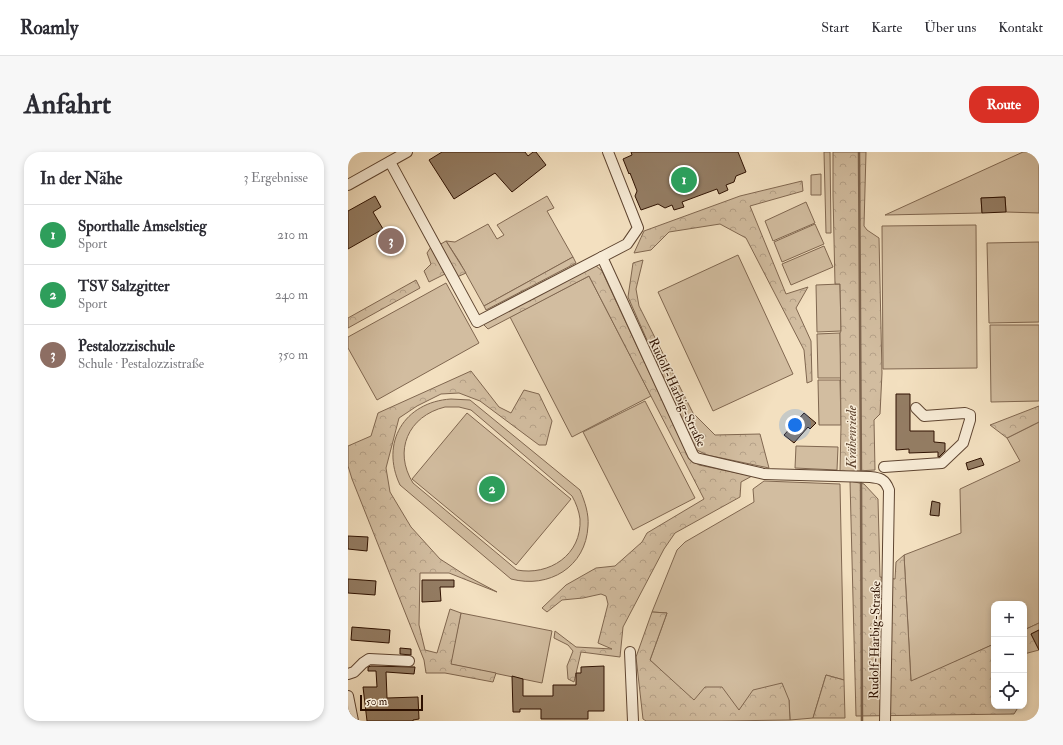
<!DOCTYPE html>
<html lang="de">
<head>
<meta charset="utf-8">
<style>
	body { margin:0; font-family:"IM FELL Double Pica",serif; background:#f7f7f7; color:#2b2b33 }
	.controls { position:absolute; right:12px; bottom:12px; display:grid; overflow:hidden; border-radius:8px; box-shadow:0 2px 6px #0003 }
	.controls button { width:36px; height:36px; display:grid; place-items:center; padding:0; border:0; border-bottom:1px solid #e1e1e2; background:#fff; color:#2b2b33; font:20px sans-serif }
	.scale { position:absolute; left:12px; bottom:10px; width:63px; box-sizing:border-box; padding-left:4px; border:2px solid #2e1101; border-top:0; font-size:11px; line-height:14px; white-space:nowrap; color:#2e1101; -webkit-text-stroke:3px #f7ebd6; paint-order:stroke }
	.you { position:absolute; left:447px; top:273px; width:14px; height:14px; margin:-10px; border:3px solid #fff; border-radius:50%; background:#1a73e8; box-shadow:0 0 0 6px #1a73e833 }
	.badge { display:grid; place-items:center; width:26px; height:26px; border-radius:50%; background:#d93025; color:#fff; font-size:13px; font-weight:700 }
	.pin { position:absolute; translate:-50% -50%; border:2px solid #fff; box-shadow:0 1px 4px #0006 }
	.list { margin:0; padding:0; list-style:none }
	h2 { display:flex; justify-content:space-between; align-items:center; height:52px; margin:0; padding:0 16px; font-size:17px }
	h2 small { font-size:13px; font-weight:400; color:#7c7c81 }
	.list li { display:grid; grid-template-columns:26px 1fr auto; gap:12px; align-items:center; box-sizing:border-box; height:60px; padding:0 16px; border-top:1px solid #e1e1e2 }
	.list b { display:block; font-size:15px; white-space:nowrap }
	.list p { margin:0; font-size:13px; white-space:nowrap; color:#7c7c81 }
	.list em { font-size:13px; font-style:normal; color:#7c7c81 }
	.icon { flex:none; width:22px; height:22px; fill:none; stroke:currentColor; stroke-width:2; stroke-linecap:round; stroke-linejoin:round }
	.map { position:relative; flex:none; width:691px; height:569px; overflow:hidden; border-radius:16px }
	header { display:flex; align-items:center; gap:24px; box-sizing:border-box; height:56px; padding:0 20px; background:#fff; border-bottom:1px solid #e1e1e2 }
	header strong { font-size:19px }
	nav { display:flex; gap:22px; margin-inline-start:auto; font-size:14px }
	.intro { display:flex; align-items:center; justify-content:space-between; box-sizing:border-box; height:96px; padding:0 24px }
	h1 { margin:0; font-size:28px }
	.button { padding:10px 18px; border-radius:16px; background:#d93025; color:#fff; font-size:14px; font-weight:700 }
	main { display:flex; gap:24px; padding:0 24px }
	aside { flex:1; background:#fff; border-radius:16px; box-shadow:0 2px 6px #0003 }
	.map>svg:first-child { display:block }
</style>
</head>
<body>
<header>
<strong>Roamly</strong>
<nav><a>Start</a><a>Karte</a><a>Über uns</a><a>Kontakt</a></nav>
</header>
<div class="intro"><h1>Anfahrt</h1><a class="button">Route</a></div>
<main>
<aside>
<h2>In der Nähe<small>3 Ergebnisse</small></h2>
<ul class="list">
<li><span class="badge" style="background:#2e9e5b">1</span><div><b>Sporthalle Amselstieg</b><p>Sport</p></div><em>210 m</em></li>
<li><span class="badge" style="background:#2e9e5b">2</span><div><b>TSV Salzgitter</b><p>Sport</p></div><em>240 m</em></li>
<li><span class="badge" style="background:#8d6e63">3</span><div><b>Pestalozzischule</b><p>Schule · Pestalozzistraße</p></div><em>350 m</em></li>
</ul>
</aside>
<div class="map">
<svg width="691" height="569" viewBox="0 0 691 569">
	<defs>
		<pattern id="forest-crowns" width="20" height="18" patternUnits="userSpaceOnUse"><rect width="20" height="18" fill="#d2bda0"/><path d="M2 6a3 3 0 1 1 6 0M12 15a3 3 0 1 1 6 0" fill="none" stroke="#b5a188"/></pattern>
	</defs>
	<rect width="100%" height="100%" fill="#f3e0c0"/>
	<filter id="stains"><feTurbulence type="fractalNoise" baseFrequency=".005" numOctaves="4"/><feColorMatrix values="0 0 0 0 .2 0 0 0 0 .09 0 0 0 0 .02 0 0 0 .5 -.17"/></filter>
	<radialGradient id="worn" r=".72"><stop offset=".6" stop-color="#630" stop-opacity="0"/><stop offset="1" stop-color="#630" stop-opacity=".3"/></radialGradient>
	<g fill="#d2bda0" stroke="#806750" fill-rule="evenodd">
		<polygon points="476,0 482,0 483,81 478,81"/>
		<polygon points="675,0 691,0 691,61 658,60 657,45 633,46 634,61 537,63"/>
		<polygon points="473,22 473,43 463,43 463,23"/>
		<polygon points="199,44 206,56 199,59 225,105 136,154 111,109 98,89 107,90 140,72 149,87 156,83 149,73"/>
		<polygon points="458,50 467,71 425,89 417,69"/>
		<polygon points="467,72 476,92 434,110 426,90"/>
		<polygon points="628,73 629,216 535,217 534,74"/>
		<polygon points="691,90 691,170 641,171 639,91"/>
		<polygon points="476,94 485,115 443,133 434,112"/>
		<polygon points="390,103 445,222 365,259 310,140"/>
		<polygon points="241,124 303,244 224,285 162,165"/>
		<polygon points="98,131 131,191 29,248 0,196 0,185"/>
		<polygon points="492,132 493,179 469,180 468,133"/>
		<polygon points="642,173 691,173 691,249 643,250"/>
		<polygon points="492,181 493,226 470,226 469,182"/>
		<polygon points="470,228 492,228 493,273 471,273"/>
		<path d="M103,247l19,1 110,90c5,12 9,24 8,36 -2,41 -39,63 -77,53l-111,-94c-20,-42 4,-83 51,-86zM97,255h14l12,3 101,86c4,7 7,15 8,23 2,36 -31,57 -63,51l-104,-87c-20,-32 -5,-67 32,-76z"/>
		<polygon points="297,249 347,346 285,378 235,280"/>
		<polygon points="119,261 223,347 168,413 64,327"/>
		<polygon points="691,270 691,471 676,478 676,452 646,452 646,492 563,530 556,403 613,381 612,337 672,309 659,286"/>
		<polygon points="448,294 490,295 489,318 447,316"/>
		<polygon points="416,329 492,332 496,528 478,523 465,566 442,568 441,548 391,558 346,549 302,508 319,461 304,460 329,398 337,390 406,350 405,337"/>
		<polygon points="113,461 204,479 194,531 102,512"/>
	</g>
	<g fill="url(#forest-crowns)" stroke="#806750">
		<polygon points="485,0 518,0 516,74 519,78 531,86 534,221 532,262 526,268 527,318 492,320 493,273 492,181 493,179 492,132 487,132 485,43"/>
		<polygon points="454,29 455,39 402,54 438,142 460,135 448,156 463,189 464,229 459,231 456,198 398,86 372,72 321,80 303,98 286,101 296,79 392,44"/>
		<polygon points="98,89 118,121 109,125 91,93"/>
		<polygon points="83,95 97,122 81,130 76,119 83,112 79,101"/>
		<polygon points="225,105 228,111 138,158 136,154"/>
		<polygon points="295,108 288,137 291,154 345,261 367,283 412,282 421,316 359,303 347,297 280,145 285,111"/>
		<polygon points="246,112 254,119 341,306 351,313 404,324 393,330 392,345 327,381 316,397 275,475 272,505 233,500 226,530 220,527 219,514 225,499 220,493 206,486 207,479 228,495 264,497 250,491 260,452 258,444 253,442 235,446 214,448 199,460 194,456 218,433 248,416 267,414 294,390 299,381 356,347 241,124 140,177 134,171"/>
		<polygon points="68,128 72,136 0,176 0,166"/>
		<polygon points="123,219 151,255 163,261 176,238 191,242 204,269 198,293 191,293 132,249 111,241 93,242 69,254 51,266 38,316 42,340 63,375 92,407 117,423 149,440 101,421 72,421 71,473 77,498 89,501 102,457 113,461 103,512 148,521 145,530 97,521 78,521 76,508 4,327 0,314 0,294 23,284 30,261"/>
		<polygon points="691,254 691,270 659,286 642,273"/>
		<polygon points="502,329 516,332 530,347 532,425 547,427 548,410 556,403 563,529 646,492 646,554 671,554 666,562 508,564"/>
		<polygon points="304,460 319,461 302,508 346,548 357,535 374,535 391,558 405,538 434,531 441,548 442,568 374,569 298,569 295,567 288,505"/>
		<polygon points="691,471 691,478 683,482 691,498 676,502 676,478"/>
		<polygon points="478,523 496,528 497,566 465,566"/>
	</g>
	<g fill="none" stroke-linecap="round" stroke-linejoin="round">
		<g stroke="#7c634d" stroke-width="2.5">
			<polyline points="511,0 513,323"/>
			<polyline points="513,328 514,569"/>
		</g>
	</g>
	<g fill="#947d64" stroke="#2e1101">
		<polygon points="94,0 177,0 180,4 185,0 188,0 198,13 164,40 147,21 106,47 81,8"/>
		<polygon points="283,0 390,0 398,20 388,24 386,30 378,33 380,38 371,42 369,37 334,50 336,55 326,58 324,53 317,56 310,52 293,58 287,44 289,39 282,21 281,22 275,7 284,3"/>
		<polygon points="27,44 33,55 25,60 35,77 0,97 0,59"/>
		<polygon points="657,45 658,60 634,61 633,46"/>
		<polygon points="548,242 562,242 562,279 586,279 586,290 597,291 597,299 591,305 590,305 590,300 561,301 561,297 548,298"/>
		<polygon points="456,261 468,271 462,277 460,275 446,291 436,283"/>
		<polygon points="633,306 636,313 620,318 618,311"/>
		<polygon points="584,349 592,351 591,364 582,363"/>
		<polygon points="0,384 20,385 19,399 0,397"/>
		<polygon points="0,427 28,429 27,443 0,441"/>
		<polygon points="74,428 106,428 106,435 92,435 93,449 74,450"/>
		<polygon points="4,475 42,478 41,491 3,488"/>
		<polygon points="691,478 691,498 683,482"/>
		<polygon points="52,496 63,497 63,503 52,502"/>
		<polygon points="23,514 67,515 66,522 38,520 39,546 70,545 71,567 65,568 65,569 19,569 15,535 29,535 28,519 20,519 20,515"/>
		<polygon points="256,514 256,559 240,559 240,567 193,567 193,557 172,557 172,560 165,560 164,524 175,527 175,544 205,544 205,533 228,533 228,521 233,521 233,515"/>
	</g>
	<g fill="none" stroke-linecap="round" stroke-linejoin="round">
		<g stroke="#5f4531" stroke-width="12">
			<g id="minor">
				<path d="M42,10l87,160 125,-65 91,198 3,3 68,16 106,3c10,1 15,2 19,13l-4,231"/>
				<polyline points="0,33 59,0"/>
				<polyline points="254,105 279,92 290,76 260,0"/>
				<polyline points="536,315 594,311 615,291 622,268 622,263 617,261 576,264 568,256"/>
				<polyline points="282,500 285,569"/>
				<polyline points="0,522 6,520 15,511 21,507 61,509"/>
				<polyline points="0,544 5,569"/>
			</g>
		</g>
		<use href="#minor" stroke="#f7ebd6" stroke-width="10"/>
	</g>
	<g text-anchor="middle" stroke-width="3" stroke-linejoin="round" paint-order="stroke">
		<g font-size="13" fill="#2e1101" stroke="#f7ebd6">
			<text transform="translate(330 240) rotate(65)" y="5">Rudolf-Harbig-Straße</text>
			<text transform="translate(526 488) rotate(-89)" y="5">Rudolf-Harbig-Straße</text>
		</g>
		<g font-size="14" font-style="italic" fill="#624833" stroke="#f7ebd6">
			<text transform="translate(503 285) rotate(-90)" y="5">Krähenriede</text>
		</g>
	</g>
	<rect width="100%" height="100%" filter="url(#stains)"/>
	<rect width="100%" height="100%" fill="url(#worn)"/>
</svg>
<div class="controls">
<button>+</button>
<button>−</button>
<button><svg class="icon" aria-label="locate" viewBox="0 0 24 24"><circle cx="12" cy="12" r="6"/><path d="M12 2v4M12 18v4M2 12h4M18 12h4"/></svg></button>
</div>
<div class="scale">50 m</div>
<div class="you"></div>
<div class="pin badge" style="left:336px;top:28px;background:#2e9e5b">1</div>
<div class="pin badge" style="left:144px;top:337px;background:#2e9e5b">2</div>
<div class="pin badge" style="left:43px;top:89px;background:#8d6e63">3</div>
</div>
</main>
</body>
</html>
